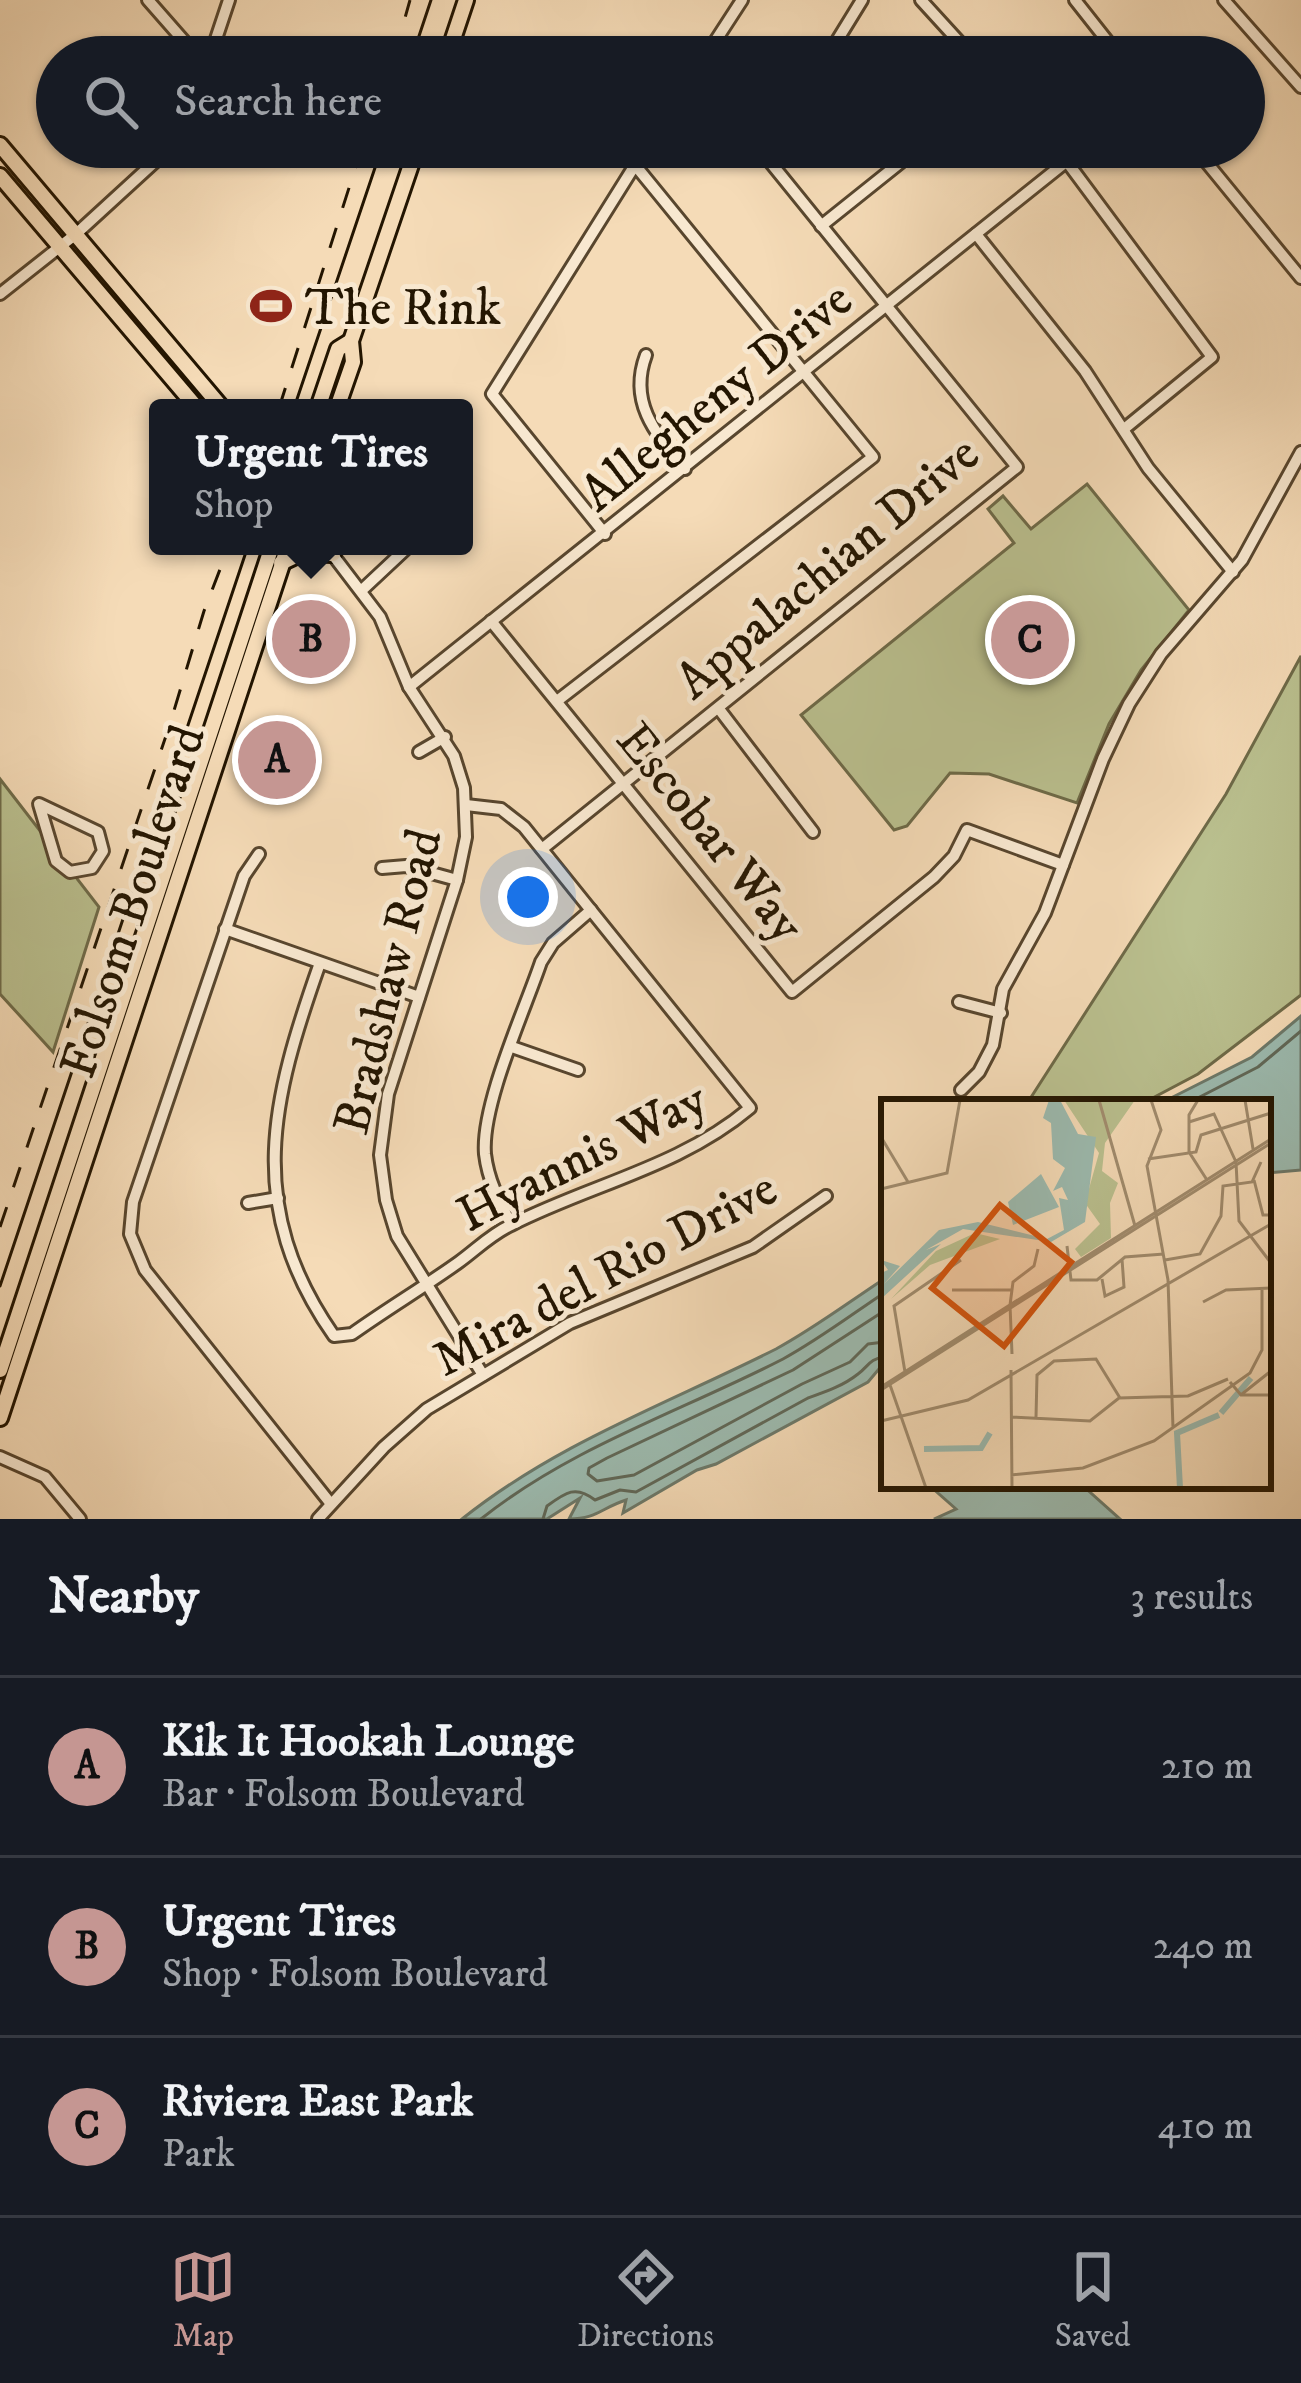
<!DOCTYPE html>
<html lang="en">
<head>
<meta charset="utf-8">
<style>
	body { margin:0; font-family:"IM FELL DW Pica",serif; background:#242831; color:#f1f3f6 }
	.you { position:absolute; left:528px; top:897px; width:42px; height:42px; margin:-30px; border:9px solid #fff; border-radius:50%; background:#1a73e8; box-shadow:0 0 0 18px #1a73e833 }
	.badge { display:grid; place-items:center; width:78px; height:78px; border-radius:50%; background:#c59692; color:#111; font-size:39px; font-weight:700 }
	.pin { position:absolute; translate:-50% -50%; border:6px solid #fff; box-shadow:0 3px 12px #0006 }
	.popup { position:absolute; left:149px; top:399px; width:324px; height:156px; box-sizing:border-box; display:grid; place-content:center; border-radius:12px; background:#171b24; filter:drop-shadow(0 3px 9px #0005); font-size:39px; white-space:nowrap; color:#9ea1a6 }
	.popup b { font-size:45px; color:#f1f3f6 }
	.popup::after { content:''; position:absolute; left:50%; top:100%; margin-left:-24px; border:24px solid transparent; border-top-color:#171b24 }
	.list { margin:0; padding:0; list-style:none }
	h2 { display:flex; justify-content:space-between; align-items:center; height:156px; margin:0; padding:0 48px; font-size:51px }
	h2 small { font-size:39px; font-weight:400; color:#9ea1a6 }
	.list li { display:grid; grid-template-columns:78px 1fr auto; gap:36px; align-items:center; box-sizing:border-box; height:180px; padding:0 48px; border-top:3px solid #363941 }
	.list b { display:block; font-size:45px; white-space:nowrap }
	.list p { margin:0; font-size:39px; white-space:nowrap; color:#9ea1a6 }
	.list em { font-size:39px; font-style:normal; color:#9ea1a6 }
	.icon { flex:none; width:66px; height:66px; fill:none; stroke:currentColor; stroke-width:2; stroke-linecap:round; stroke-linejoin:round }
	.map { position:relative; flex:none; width:1301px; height:1519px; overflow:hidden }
	.search { position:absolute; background:#171b24; box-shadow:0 3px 9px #0004; left:36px; right:36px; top:36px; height:132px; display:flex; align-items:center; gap:30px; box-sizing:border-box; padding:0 42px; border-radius:66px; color:#9ea1a6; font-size:45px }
	.sheet { height:696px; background:#171b24 }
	nav { display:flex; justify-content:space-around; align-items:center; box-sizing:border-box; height:168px; border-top:3px solid #363941; background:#171b24; font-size:33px; color:#9ea1a6 }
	nav a { display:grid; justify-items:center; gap:6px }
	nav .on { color:#c59692 }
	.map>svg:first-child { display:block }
</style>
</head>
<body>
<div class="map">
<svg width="1301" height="1519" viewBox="0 0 1301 1519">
	<rect width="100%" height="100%" fill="#f5dbb7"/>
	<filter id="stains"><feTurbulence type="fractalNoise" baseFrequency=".00167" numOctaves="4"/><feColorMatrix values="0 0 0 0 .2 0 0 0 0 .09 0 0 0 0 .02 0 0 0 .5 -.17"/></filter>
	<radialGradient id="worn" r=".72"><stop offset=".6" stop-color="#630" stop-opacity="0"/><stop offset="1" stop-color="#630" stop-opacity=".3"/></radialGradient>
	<g fill="#bac08f" stroke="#6e6a48" stroke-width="3">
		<polygon points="1087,484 1189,610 1141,670 1109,724 1077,803 989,774 950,773 907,826 894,830 801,715 1014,543 988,509 1003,496 1031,529"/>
		<polygon points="1301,656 1301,995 1198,1074 1145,1102 1028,1102 1226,794"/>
		<polygon points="0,779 99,907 53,1052 0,994"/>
	</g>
	<g fill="#9cbbb0" stroke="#6c796a" stroke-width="3">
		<polygon points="1301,1016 1301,1170 1268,1173 1268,1102 1163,1102 1252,1057"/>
		<path d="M884,1279v84l-16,19 -152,82 -19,6 -74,43 3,-13c-25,8 -29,19 -57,19l11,-21 -33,21h-85c95,-76 207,-116 314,-170 37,-20 73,-47 108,-70z"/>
		<polygon points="930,1486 1083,1486 1120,1519 934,1519 956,1509"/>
	</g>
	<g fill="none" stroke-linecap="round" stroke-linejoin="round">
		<g stroke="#606858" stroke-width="3">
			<polyline points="1190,1102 1258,1067 1301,1031"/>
			<polyline points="884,1311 793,1370 607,1458 589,1468 588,1474 597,1481 634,1475 802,1384 850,1362 868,1344 884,1342"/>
			<path d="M481,1519c90,-72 201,-108 302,-160 35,-19 68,-44 101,-66"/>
			<path d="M543,1519l4,-13c19,-14 29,-21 48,-6l25,-10 16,2 172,-94c17,-6 35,-12 50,-24 11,-8 11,-15 26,-17"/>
		</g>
		<g stroke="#58462e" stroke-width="16">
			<g id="minor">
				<polyline points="148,0 198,57"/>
				<polyline points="921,0 973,57"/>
				<polyline points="1075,0 1120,57"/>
				<polyline points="1224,0 1301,87"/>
				<polyline points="210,57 229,0"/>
				<polyline points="705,57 742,0"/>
				<polyline points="827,57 862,0"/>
				<polyline points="1056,147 1212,357 1124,429"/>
				<polyline points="1194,147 1301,278"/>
				<polyline points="821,226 901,162 889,147"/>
				<polyline points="976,234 1085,371 1148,468 1233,572"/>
				<polyline points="0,294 76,234 171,147"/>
				<path d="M646,355c-18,48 10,79 39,114"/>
				<polyline points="326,546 380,617 409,687 454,756 464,788 466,837 457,880 388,1094 380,1155 386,1200 397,1236 483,1375"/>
				<polyline points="362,590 409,546"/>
				<polyline points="491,621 792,992 934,877 954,856 967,830 1063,865"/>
				<polyline points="409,687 1067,161"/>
				<polyline points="557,701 873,457 635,165 492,394 605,534"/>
				<polyline points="719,709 813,832"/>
				<polyline points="419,752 445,737"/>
				<polygon points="39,804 98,832 103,851 92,868 70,872 56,861"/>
				<polyline points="542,849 1017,467 758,147"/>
				<polyline points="259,854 244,876 133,1202 130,1234 145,1270 331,1504"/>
				<polyline points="382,868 406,866 457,880"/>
				<polyline points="225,929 419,997"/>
				<path d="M320,963c-48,136 -77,243 14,373l18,-2c35,-25 72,-47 107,-72 18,-13 31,-27 52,-37 81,-41 169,-58 239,-117l-226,-281 -23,-18 -35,-4"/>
				<polyline points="959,1002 1001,1013"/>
				<polyline points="512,1047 578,1070"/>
				<polyline points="961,1090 979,1072 993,1045 1003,989 1045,913 1103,759 1129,704 1161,654 1242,560 1301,452"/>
				<polyline points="248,1203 278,1198"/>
				<path d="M511,1224c-12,-23 -23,-44 -26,-70 -4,-49 39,-142 56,-192l12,-19 38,-33"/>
				<polyline points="0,1457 45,1477 80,1519"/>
				<polyline points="318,1519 384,1447 427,1409 570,1323 753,1247 826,1196"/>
			</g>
		</g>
		<g stroke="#231501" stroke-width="20">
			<g id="major">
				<polyline points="447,57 466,0"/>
				<polyline points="0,145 222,408"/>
				<polyline points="0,176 197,408"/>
				<polyline points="318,408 338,349 351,341"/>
				<polyline points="337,408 353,362 351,341 417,147"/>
				<polyline points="281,563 302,553 333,554"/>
				<polyline points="0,1370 272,546"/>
				<polyline points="0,1418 288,546"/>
			</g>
		</g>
		<use href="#minor" stroke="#f8e8d0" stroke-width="10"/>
		<use href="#major" stroke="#f5dbb7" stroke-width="14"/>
		<g stroke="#231501" stroke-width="3">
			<polyline points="412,57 431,0"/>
			<polyline points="294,408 382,147"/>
			<polyline points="0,1286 248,546"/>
		</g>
		<g stroke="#231501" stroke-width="3" stroke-dasharray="21 21" stroke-linecap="butt">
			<polyline points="394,57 410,0"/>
			<polyline points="279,408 362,147"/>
			<polyline points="0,1227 169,727 204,611 229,546"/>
		</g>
	</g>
	<defs>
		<g id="stadium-bare" transform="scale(3.24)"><path d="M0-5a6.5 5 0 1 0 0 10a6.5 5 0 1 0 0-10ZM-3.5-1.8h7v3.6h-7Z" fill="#8f2418" stroke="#f8e8d0" stroke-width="2.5" paint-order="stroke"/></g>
	</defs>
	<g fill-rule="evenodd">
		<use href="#stadium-bare" x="271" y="306"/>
	</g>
	<g text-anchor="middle" stroke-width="10" stroke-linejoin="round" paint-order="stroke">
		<g font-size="51" fill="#231501" stroke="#f8e8d0" text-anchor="start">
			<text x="305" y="324">The Rink</text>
		</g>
		<g font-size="51" fill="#231501" stroke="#f8e8d0">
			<text transform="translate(715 395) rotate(-39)" y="18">Allegheny Drive</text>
			<text transform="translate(826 566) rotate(-40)" y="18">Appalachian Drive</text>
			<text transform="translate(712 831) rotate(51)" y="18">Escobar Way</text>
			<text transform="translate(131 901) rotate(-72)" y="18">Folsom Boulevard</text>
			<text transform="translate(386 981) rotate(-76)" y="18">Bradshaw Road</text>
			<text transform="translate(581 1155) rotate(-27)" y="18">Hyannis Way</text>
			<text transform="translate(604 1272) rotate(-28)" y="18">Mira del Rio Drive</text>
		</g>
	</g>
	<g transform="translate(881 1099)">
		<rect width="390" height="390" fill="#f5dbb7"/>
		<path d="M183,1h71l-30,43 -3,28 16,12 -8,20 1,35 -30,19 -6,-8 25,-25 -15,-21 14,-50zM94,134l25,6 -70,26 -39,34 45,-48z" fill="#bac08f"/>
		<path d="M168,1h11l18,34 18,3 -11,85 -34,20 -88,-13 -37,21 15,-6 -60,55v-26l7,-3 -7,-10 19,6 -16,18 55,-54 39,-8 69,17 17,-9 -5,-32 9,2 -6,-13 -9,4 12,-23 -12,-9 -2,-36 -8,-5zM160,75l18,33 -46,18 -5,-23z" fill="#9cbbb0"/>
		<path fill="none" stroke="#9cbbb0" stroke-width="6" d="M340,314l30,-35M43,350l57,-1 9,-15M299,389l-3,-55 42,-18"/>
		<path fill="none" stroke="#a18c6e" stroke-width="3" d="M218,1l36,126M270,1l10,30 -14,36 21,114 5,148M317,1l-9,15v37l18,28M364,1l8,49M308,23l25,-8 22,48M0,38l27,45M267,60l48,-7 5,-17 70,-22M355,63l3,59 32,42M373,81l9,35h8M0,90l66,-16 13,-73M186,147l4,34h26l28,-23 39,-3M284,161l35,-6 21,-38 2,-30 29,-4 9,-20M221,180l3,17 19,-9 -2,-28M71,191h60M322,203l23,-12 45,-2M129,206l3,-23 21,-16 4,-17M129,206l2,49M130,271l1,118M24,273l-11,-66 67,-46M8,283l37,106M349,283l11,13h30M0,288l390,-248M0,291l390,-247M361,295l29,-23M131,318l78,4 29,-23 69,-2 40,-17M155,318l1,-42 17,-14 42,-2 24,39M0,322l87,-21 303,-176M130,376l72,-7 71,-27 96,-68 12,-23v-62"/>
		<path fill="#d4520b" fill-opacity="0.15" stroke="#d4520b" stroke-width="6" d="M119,106l71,57 -67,84 -72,-58z"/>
		<rect width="390" height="390" fill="none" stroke="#231501" stroke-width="6"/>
	</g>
	<rect width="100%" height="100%" filter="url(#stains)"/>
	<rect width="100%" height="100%" fill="url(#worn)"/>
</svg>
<div class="you"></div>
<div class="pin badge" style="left:277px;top:760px">A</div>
<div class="pin badge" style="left:311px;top:639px">B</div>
<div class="popup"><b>Urgent Tires</b>Shop</div>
<div class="pin badge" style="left:1030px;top:640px">C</div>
<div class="search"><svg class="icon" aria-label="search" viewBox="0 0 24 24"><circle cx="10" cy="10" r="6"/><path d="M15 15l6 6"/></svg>Search here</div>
</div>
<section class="sheet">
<h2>Nearby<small>3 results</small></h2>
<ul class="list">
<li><span class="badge">A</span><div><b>Kik It Hookah Lounge</b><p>Bar · Folsom Boulevard</p></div><em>210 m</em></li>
<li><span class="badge">B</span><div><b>Urgent Tires</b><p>Shop · Folsom Boulevard</p></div><em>240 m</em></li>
<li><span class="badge">C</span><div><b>Riviera East Park</b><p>Park</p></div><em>410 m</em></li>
</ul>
</section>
<nav>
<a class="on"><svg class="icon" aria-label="map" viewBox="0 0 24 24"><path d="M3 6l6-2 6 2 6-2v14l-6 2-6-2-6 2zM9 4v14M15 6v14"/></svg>Map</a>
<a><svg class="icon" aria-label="directions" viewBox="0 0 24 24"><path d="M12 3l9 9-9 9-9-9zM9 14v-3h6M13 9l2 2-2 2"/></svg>Directions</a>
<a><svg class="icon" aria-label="saved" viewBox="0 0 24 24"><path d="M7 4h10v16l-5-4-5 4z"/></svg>Saved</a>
</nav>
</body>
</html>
